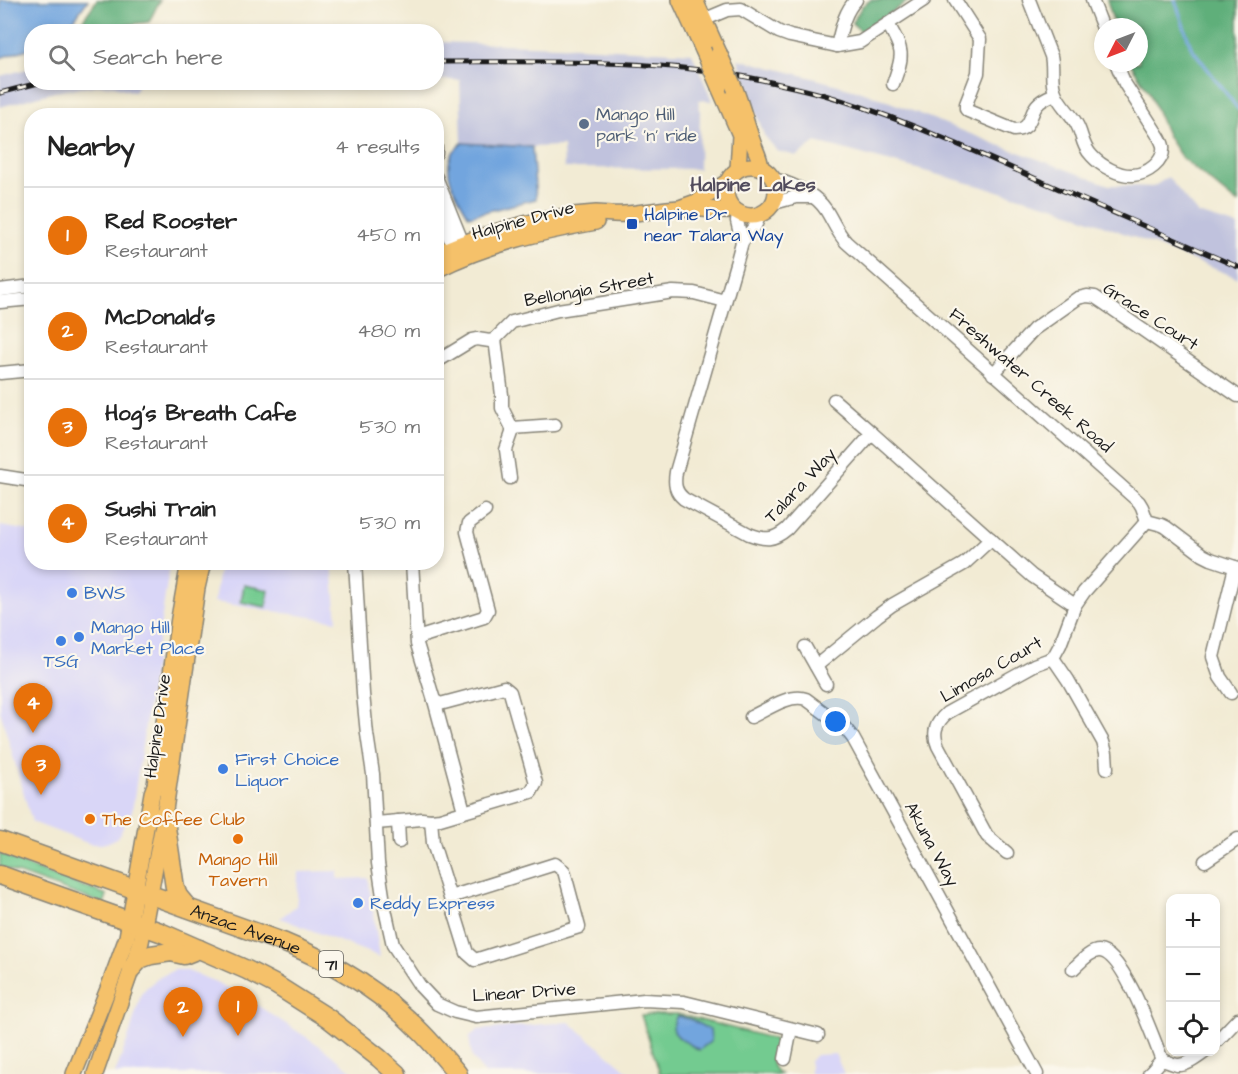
<!DOCTYPE html>
<html lang="en">
<head>
<meta charset="utf-8">
<style>
	body { margin:0; font-family:"Architects Daughter",sans-serif; background:#f6f6f6; color:#222 }
	.controls { position:absolute; right:18px; bottom:18px; display:grid; overflow:hidden; border-radius:12px; box-shadow:0 3px 9px #0003 }
	.controls button { width:54px; height:54px; display:grid; place-items:center; padding:0; border:0; border-bottom:2px solid #e0e0e0; background:#fff; color:#222; font:30px sans-serif }
	.compass { position:absolute; left:1094px; top:18px; width:54px; height:54px; border-radius:50%; background:#fff; box-shadow:0 3px 9px #0003; rotate:228deg }
	.you { position:absolute; left:836px; top:722px; width:21px; height:21px; margin:-15px; border:4px solid #fff; border-radius:50%; background:#1a73e8; box-shadow:0 0 0 9px #1a73e833 }
	.badge { display:grid; place-items:center; width:39px; height:39px; border-radius:50%; background:#0f766e; color:#fff; font-size:20px; font-weight:700 }
	.pin { position:absolute; translate:-50% -50px; filter:drop-shadow(0 2px 3px #0008) }
	.pin::after { content:''; position:absolute; top:32px; width:21px; height:18px; background:inherit; clip-path:polygon(0 0,100% 0,50% 100%) }
	.list { margin:0; padding:0; list-style:none }
	h2 { display:flex; justify-content:space-between; align-items:center; height:78px; margin:0; padding:0 24px; font-size:26px }
	h2 small { font-size:20px; font-weight:400; color:#767676 }
	.list li { display:grid; grid-template-columns:39px 1fr auto; gap:18px; align-items:center; box-sizing:border-box; height:96px; padding:0 24px; border-top:2px solid #e0e0e0 }
	.list b { display:block; font-size:22px; white-space:nowrap }
	.list p { margin:0; font-size:20px; white-space:nowrap; color:#767676 }
	.list em { font-size:20px; font-style:normal; color:#767676 }
	.icon { flex:none; width:33px; height:33px; fill:none; stroke:currentColor; stroke-width:2; stroke-linecap:round; stroke-linejoin:round }
	.map { position:relative; flex:none; width:1238px; height:1074px; overflow:hidden }
	.search { position:absolute; background:#fff; box-shadow:0 3px 9px #0003; left:24px; top:24px; width:420px; height:66px; display:flex; align-items:center; gap:15px; box-sizing:border-box; padding:0 21px; border-radius:24px; color:#767676; font-size:22px }
	.panel { position:absolute; background:#fff; box-shadow:0 3px 9px #0003; left:24px; top:108px; width:420px; height:462px; border-radius:24px }
	.map>svg:first-child { display:block }
</style>
</head>
<body>
<div class="map">
<svg width="1238" height="1074" viewBox="0 0 1238 1074">
	<rect width="100%" height="100%" fill="#fbf7ec"/>
	<filter id="ink" filterUnits="userSpaceOnUse"><feTurbulence type="fractalNoise" baseFrequency=".0167" numOctaves="2"/><feDisplacementMap in="SourceGraphic" scale="12" xChannelSelector="R" yChannelSelector="G"/><feConvolveMatrix kernelMatrix="1 2 1 2 8 2 1 2 1" color-interpolation-filters="sRGB"/></filter>
	<filter id="wash" filterUnits="userSpaceOnUse"><feTurbulence type="fractalNoise" baseFrequency=".008" numOctaves="4" result="noise"/><feDisplacementMap in="SourceGraphic" scale="24" xChannelSelector="R" yChannelSelector="G"/><feGaussianBlur stdDeviation="1.35" result="paint"/><feColorMatrix in="noise" values="0 0 0 0 0 0 0 0 0 0 0 0 0 0 0 0 0 1.4 0 .05"/><feComposite in="paint" operator="in"/></filter>
	<g filter="url(#wash)">
		<rect width="100%" height="100%" fill="#f2ebd4"/>
		<g fill="#d9d6f7">
			<polygon points="0,526 31,531 32,562 170,563 132,811 118,837 109,842 102,844 90,844 32,822 0,711"/>
			<polygon points="220,563 332,563 337,621 214,602"/>
			<polygon points="338,871 338,879 368,878 380,957 280,918 296,906 297,898 298,872"/>
			<polygon points="174,970 185,970 216,982 243,996 320,1046 356,1074 115,1074 130,1033 141,994 146,988 158,978"/>
			<polygon points="569,1022 631,1074 485,1074 472,1057 469,1037 478,1030"/>
			<polygon points="835,1054 844,1074 810,1074 810,1061 816,1055"/>
		</g>
		<g fill="#c0c2dd">
			<polygon points="437,42 558,46 692,53 712,101 698,100 700,110 699,169 564,168 563,146 532,147 462,143 460,80 437,80"/>
			<polygon points="738,59 805,76 867,93 996,144 1109,185 1153,187 1168,177 1198,214 1238,226 1238,278 1057,207 843,149 816,142 797,156 777,151 764,135"/>
			<polygon points="31,68 32,82 139,83 134,92 115,86 100,85 54,92 0,107 0,76"/>
		</g>
		<g fill="#73cb90" stroke="#487456" stroke-width="1.5" fill-rule="evenodd">
			<polygon points="244,585 269,590 266,607 241,602"/>
			<polygon points="0,853 36,869 107,895 104,904 0,867"/>
			<path d="M654,1014h24l96,25 5,7c-9,9 -10,21 1,28h-120l-19,-59zM679,1016l32,25 -12,9 -21,-13 -5,-10 3,-10z"/>
		</g>
		<g fill="#5eaf7a" stroke="#3d664b" stroke-width="1.5">
			<polygon points="97,0 160,0 149,22 75,31"/>
			<polygon points="871,0 910,0 862,32 852,23 862,6"/>
			<polygon points="1107,0 1238,0 1238,204 1182,158 1168,137 1149,92 1130,63 1139,63 1139,27 1115,27"/>
		</g>
		<g fill="#72a5de" stroke="#47607d" stroke-width="1.5">
			<polygon points="0,0 88,0 66,31 32,32 31,48 0,58"/>
			<path d="M462,143l70,4 4,52 -67,17c-10,-17 -28,-42 -17,-62 2,-4 7,-8 10,-11z"/>
			<path d="M679,1016l13,4 18,10 1,11 -12,9c-8,-6 -26,-12 -26,-23 1,-4 2,-7 3,-10z"/>
		</g>
		<g fill="none" stroke-linecap="round" stroke-linejoin="round">
			<polyline stroke="#72a5de" stroke-width="3" points="1175,0 1191,47 1238,109"/>
		</g>
	</g>
	<g filter="url(#ink)">
		<g fill="none" stroke-linecap="round" stroke-linejoin="round">
			<g stroke="#878478" stroke-width="15">
				<g id="minor">
					<path d="M955,0l25,39 -2,34 -12,31v5l2,2 46,19c18,0 15,-15 23,-25 5,-6 11,-8 18,-11"/>
					<path d="M1029,0l22,56c3,12 -1,25 4,36 4,12 15,20 21,31 7,11 5,22 16,33 9,10 27,20 41,19 14,-1 32,-13 30,-29 0,-1 -3,-8 -4,-9l-34,-53 -9,-21"/>
					<polyline points="1092,0 1103,28"/>
					<polyline points="696,23 727,10 741,9 779,32 790,36 837,46 860,42 924,0"/>
					<path d="M888,24c16,28 16,30 5,60"/>
					<path d="M837,46c4,-16 7,-34 19,-46"/>
					<polyline points="436,147 436,153"/>
					<polyline points="436,177 466,251"/>
					<path d="M774,179c18,5 41,14 52,31 7,11 11,22 20,32l293,260 3,5 5,14 15,4 4,2 37,28 8,4 27,9"/>
					<polyline points="774,203 796,197 812,197"/>
					<polyline points="436,206 447,233 458,254"/>
					<polyline points="738,213 737,221 742,242"/>
					<path d="M760,215l-5,11 -13,16 -4,15 -62,215c-2,12 -1,20 8,27l65,35c16,6 24,7 38,-5l85,-96 160,143 43,29"/>
					<polyline points="0,290 32,286"/>
					<polyline points="0,302 32,299"/>
					<polyline points="495,339 502,395 502,408 512,428 512,433 506,450 510,478"/>
					<polyline points="436,362 472,340 477,339 490,341 495,339 512,322 558,310 597,304 673,292 694,293 725,301"/>
					<polyline points="0,373 32,370"/>
					<polyline points="993,374 1034,329 1078,298 1087,296 1095,297 1104,303 1238,396"/>
					<polyline points="834,400 872,433"/>
					<polyline points="512,428 555,425"/>
					<polyline points="0,476 32,481"/>
					<polyline points="355,562 363,694 367,734 373,774 378,863 385,909 393,945 420,986 437,1004 455,1012 476,1017 644,1000 684,1002 818,1035"/>
					<polyline points="417,638 484,617 488,610 467,532 469,523 485,511"/>
					<polyline points="805,647 826,684"/>
					<polyline points="1053,658 1068,680 1103,742 1106,753 1107,768"/>
					<polyline points="816,666 877,616 892,605 964,564 991,539"/>
					<polyline points="1231,693 1220,677 1213,657 1235,567"/>
					<polyline points="434,700 464,811"/>
					<path d="M751,717c15,-7 39,-24 55,-18l39,29 8,10 184,336"/>
					<polyline points="431,820 433,843 467,953 475,960 579,927 564,871 555,864 450,897"/>
					<polyline points="398,821 399,842"/>
					<polyline points="376,823 422,819 431,820 440,819 531,792 536,783 510,692 504,687 440,704 434,700 417,644 412,562"/>
					<path d="M1007,853l-20,-17 -49,-90c-6,-14 -2,-23 9,-33l87,-48 19,-7 7,-13 15,-40 9,-13 63,-71"/>
					<polyline points="1205,861 1238,839"/>
					<path d="M1073,969c7,-6 16,-18 26,-18 24,0 55,89 63,109"/>
					<polyline points="1216,1042 1238,1019"/>
					<polyline points="785,1059 791,1029"/>
					<path d="M1162,1060c5,1 10,4 15,5 10,1 21,-8 28,-13"/>
					<path d="M1149,1074c5,-4 8,-10 13,-14"/>
				</g>
			</g>
			<g stroke="#878478" stroke-width="18">
				<g id="major">
					<polyline points="680,0 703,50"/>
					<polyline points="695,0 719,53"/>
					<polyline points="719,87 740,135 738,169"/>
					<path d="M735,89c7,17 11,34 17,51 3,10 8,17 9,28"/>
					<circle cx="751" cy="191" r="25"/>
					<polyline points="682,207 699,201 727,182"/>
					<path d="M436,254c51,-22 104,-38 160,-41 9,0 19,2 28,1 18,-1 36,-5 55,-6 18,0 36,3 55,2"/>
					<path d="M436,270c51,-26 105,-38 160,-48"/>
					<polyline points="74,1074 108,989 127,937 152,793 155,785 179,618 189,562"/>
					<polyline points="95,1074 141,942 163,824 197,588 203,562"/>
				</g>
			</g>
			<g stroke="#878478" stroke-width="21">
				<g id="highway">
					<polyline points="164,814 175,888 178,896 188,908"/>
					<path id="s1" d="M0,841l285,102c52,21 97,49 136,89 13,13 25,28 37,42"/>
					<polyline points="0,875 160,932 247,970 276,985 328,1018 379,1058 397,1074"/>
					<polyline points="132,968 140,959 151,955 171,952 184,955 199,949"/>
				</g>
			</g>
			<use href="#minor" stroke="#fff" stroke-width="12"/>
			<use href="#major" stroke="#f5c16b" stroke-width="15"/>
			<use href="#highway" stroke="#f5c16b" stroke-width="18"/>
			<g stroke="#1c1c1c" stroke-width="5">
				<g id="rail">
					<path d="M436,62c109,0 219,-4 326,18 26,6 53,11 79,20 69,22 135,52 202,82 65,28 130,56 195,85"/>
					<polyline points="0,93 42,82"/>
				</g>
			</g>
			<use href="#rail" stroke="#fbf7ec" stroke-width="3" stroke-dasharray="9" stroke-linecap="butt"/>
			<g stroke="#878478" stroke-width="18" stroke-linecap="butt">
				<g id="major-bridge">
					<polyline points="703,50 719,87"/>
					<polyline points="719,53 735,89"/>
				</g>
			</g>
			<use href="#major-bridge" stroke="#f5c16b" stroke-width="15"/>
		</g>
	</g>
	<circle fill="#5c6f8a" stroke="#fbf7ec" stroke-width="2" cx="584" cy="124" r="6"/>
	<rect fill="#1a4fb4" stroke="#fbf7ec" stroke-width="2" x="626" y="218" width="12" height="12" rx="3"/>
	<g fill="#3f7fe0" stroke="#fbf7ec" stroke-width="2">
		<circle cx="72" cy="593" r="6"/>
		<circle cx="79" cy="637" r="6"/>
		<circle cx="61" cy="641" r="6"/>
		<circle cx="223" cy="769" r="6"/>
		<circle cx="358" cy="903" r="6"/>
	</g>
	<g fill="#e8710a" stroke="#fbf7ec" stroke-width="2">
		<circle cx="90" cy="819" r="6"/>
		<circle cx="238" cy="839" r="6"/>
	</g>
	<g text-anchor="middle" stroke-width="4.5" stroke-linejoin="round" paint-order="stroke">
		<rect fill="#fbf7ec" stroke="#5f5e5a" stroke-width="1.5" x="319" y="951" width="24" height="26" rx="4.5"/>
		<g font-size="16" font-weight="bold" fill="#1c1c1c">
			<text x="331" y="970">71</text>
		</g>
		<g font-size="18" fill="#4e5e75" stroke="#fbf7ec" text-anchor="start">
			<text x="596" y="120">Mango Hill<tspan x="596" dy="21">park 'n' ride</tspan></text>
		</g>
		<g font-size="18" fill="#164399" stroke="#fbf7ec" text-anchor="start">
			<text x="644" y="220">Halpine Dr<tspan x="644" dy="21">near Talara Way</tspan></text>
		</g>
		<g font-size="18" fill="#1c1c1c" stroke="#fbf7ec">
			<text transform="translate(523 220) rotate(-15)" y="6">Halpine Drive</text>
			<text transform="translate(589 289) rotate(-10)" y="6">Bellongia Street</text>
			<text transform="translate(1151 316) rotate(33)" y="6">Grace Court</text>
			<text transform="translate(1031 380) rotate(41)" y="6">Freshwater Creek Road</text>
			<text transform="translate(800 485) rotate(-47)" y="6">Talara Way</text>
			<text transform="translate(991 669) rotate(-30)" y="6">Limosa Court</text>
			<text transform="translate(157 726) rotate(-82)" y="6">Halpine Drive</text>
			<text transform="translate(932 844) rotate(61)" y="6">Akuna Way</text>
			<text dy="6" stroke="none"><textPath href="#s1" startOffset="261">Anzac Avenue</textPath></text>
			<text transform="translate(524 992) rotate(-4)" y="6">Linear Drive</text>
		</g>
		<g font-size="18" fill="#366cbe" stroke="#fbf7ec" text-anchor="start">
			<text x="84" y="599">BWS</text>
			<text x="91" y="633">Mango Hill<tspan x="91" dy="21">Market Place</tspan></text>
			<text x="61" y="667" text-anchor="middle">TSG</text>
			<text x="235" y="765">First Choice<tspan x="235" dy="21">Liquor</tspan></text>
			<text x="370" y="909">Reddy Express</text>
		</g>
		<g font-size="18" fill="#c56008" stroke="#fbf7ec" text-anchor="start">
			<text x="102" y="825">The Coffee Club</text>
			<text x="238" y="865" text-anchor="middle">Mango Hill<tspan x="238" dy="21">Tavern</tspan></text>
		</g>
		<g font-size="20" font-weight="bold" fill="#524c5d" stroke="#fbf7ec">
			<text x="753" y="191">Halpine Lakes</text>
		</g>
	</g>
</svg>
<div class="controls">
<button>+</button>
<button>−</button>
<button><svg class="icon" aria-label="locate" viewBox="0 0 24 24"><circle cx="12" cy="12" r="6"/><path d="M12 2v4M12 18v4M2 12h4M18 12h4"/></svg></button>
</div>
<svg class="compass" viewBox="-18 -18 36 36"><path d="M0-13l5 13h-10z" fill="#e53935"/><path d="M0 13l5-13h-10z" fill="#767676"/></svg>
<div class="you"></div>
<div class="pin badge" style="left:238px;top:1036px;background:#e8710a">1</div>
<div class="pin badge" style="left:183px;top:1037px;background:#e8710a">2</div>
<div class="pin badge" style="left:41px;top:795px;background:#e8710a">3</div>
<div class="pin badge" style="left:33px;top:733px;background:#e8710a">4</div>
<div class="search"><svg class="icon" aria-label="search" viewBox="0 0 24 24"><circle cx="10" cy="10" r="6"/><path d="M15 15l6 6"/></svg>Search here</div>
<section class="panel">
<h2>Nearby<small>4 results</small></h2>
<ul class="list">
<li><span class="badge" style="background:#e8710a">1</span><div><b>Red Rooster</b><p>Restaurant</p></div><em>450 m</em></li>
<li><span class="badge" style="background:#e8710a">2</span><div><b>McDonald's</b><p>Restaurant</p></div><em>480 m</em></li>
<li><span class="badge" style="background:#e8710a">3</span><div><b>Hog's Breath Cafe</b><p>Restaurant</p></div><em>530 m</em></li>
<li><span class="badge" style="background:#e8710a">4</span><div><b>Sushi Train</b><p>Restaurant</p></div><em>530 m</em></li>
</ul>
</section>
</div>
</body>
</html>
